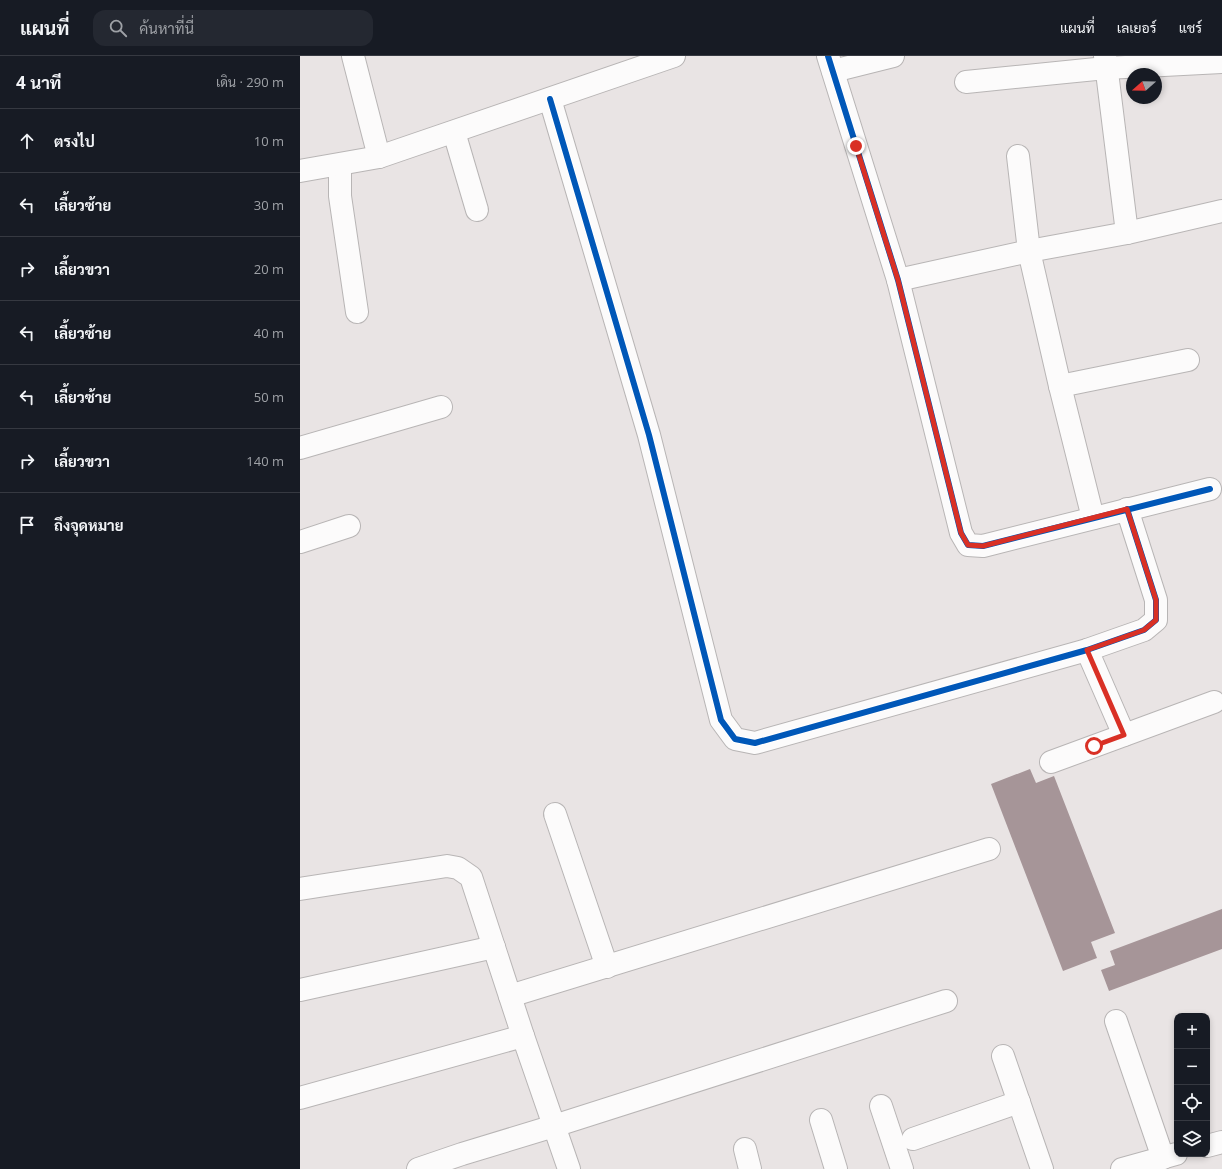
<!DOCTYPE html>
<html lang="th">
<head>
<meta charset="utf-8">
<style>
	body { margin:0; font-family:"Open Sans",Sarabun,sans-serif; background:#242831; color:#f1f3f6 }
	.controls { position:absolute; right:12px; bottom:12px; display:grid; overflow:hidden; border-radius:8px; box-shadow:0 2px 6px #0003 }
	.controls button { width:36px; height:36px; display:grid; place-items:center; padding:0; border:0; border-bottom:1px solid #363941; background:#171b24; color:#f1f3f6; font:20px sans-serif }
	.compass { position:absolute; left:826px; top:12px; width:36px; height:36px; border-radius:50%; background:#171b24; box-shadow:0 2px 6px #0003; rotate:250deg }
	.stop { position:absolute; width:12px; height:12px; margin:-9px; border:3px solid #d93025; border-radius:50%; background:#fff }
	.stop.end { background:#d93025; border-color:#fff; box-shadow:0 1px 4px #0008 }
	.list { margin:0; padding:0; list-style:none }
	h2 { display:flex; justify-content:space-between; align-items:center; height:52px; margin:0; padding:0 16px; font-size:17px }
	h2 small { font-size:13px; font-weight:400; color:#9ea1a6 }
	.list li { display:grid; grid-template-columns:26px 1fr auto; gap:12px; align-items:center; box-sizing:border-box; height:64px; padding:0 16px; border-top:1px solid #363941 }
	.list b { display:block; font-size:15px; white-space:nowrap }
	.list em { font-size:13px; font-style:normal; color:#9ea1a6 }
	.icon { flex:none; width:22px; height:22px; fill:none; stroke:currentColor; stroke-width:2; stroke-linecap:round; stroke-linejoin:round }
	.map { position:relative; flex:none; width:922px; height:1113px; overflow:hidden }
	header { display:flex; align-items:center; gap:24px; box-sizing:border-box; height:56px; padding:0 20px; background:#171b24; border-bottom:1px solid #363941 }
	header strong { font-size:19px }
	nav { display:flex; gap:22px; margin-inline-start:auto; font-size:14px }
	.search { width:280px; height:36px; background:#242831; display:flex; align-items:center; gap:10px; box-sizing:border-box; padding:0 14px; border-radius:12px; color:#9ea1a6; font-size:15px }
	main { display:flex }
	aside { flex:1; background:#171b24 }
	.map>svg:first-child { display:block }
</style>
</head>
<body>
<header>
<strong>แผนที่</strong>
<div class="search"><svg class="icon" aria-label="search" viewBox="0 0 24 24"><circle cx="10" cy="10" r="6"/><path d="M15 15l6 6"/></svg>ค้นหาที่นี่</div>
<nav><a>แผนที่</a><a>เลเยอร์</a><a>แชร์</a></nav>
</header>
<main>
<aside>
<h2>4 นาที<small>เดิน · 290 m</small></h2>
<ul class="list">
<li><svg class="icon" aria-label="ahead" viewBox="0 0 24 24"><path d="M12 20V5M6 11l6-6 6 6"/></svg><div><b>ตรงไป</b></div><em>10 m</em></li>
<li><svg class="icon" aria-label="left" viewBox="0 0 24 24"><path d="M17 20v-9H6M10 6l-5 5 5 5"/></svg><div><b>เลี้ยวซ้าย</b></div><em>30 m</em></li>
<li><svg class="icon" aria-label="right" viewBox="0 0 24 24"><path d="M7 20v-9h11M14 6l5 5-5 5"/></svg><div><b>เลี้ยวขวา</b></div><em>20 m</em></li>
<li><svg class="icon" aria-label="left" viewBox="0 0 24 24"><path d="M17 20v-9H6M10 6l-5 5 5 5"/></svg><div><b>เลี้ยวซ้าย</b></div><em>40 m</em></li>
<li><svg class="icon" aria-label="left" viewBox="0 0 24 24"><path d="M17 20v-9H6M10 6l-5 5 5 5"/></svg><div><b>เลี้ยวซ้าย</b></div><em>50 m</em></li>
<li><svg class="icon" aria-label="right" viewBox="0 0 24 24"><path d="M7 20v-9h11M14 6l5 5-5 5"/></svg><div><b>เลี้ยวขวา</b></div><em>140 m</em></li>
<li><svg class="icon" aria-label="arrive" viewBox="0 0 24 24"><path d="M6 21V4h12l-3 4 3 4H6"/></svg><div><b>ถึงจุดหมาย</b></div></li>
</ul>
</aside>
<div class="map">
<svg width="922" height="1113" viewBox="0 0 922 1113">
	<rect width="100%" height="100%" fill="#e9e4e4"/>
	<g fill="#a69598">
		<polygon points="730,713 736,727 754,720 815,877 791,886 797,902 763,915 691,728"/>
		<polygon points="922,853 922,893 809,935 801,914 815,909 810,895"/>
	</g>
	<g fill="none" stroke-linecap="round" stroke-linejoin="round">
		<g stroke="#b8b5b5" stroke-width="24">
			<g id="minor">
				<polyline points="53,0 79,101"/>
				<polyline points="528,0 598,224 661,477 668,489 683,490 910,433"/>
				<polyline points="805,0 827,177"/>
				<polyline points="533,15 593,0"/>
				<polyline points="666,26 806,12 922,6"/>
				<polyline points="250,43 349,379 421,664 435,683 455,687 787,594 844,574 856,564 856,544 827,453"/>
				<polyline points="154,76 177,154"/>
				<polyline points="718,100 729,195 760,330 793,462"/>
				<polyline points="40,109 40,140 57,256"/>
				<polyline points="0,115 79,101 374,0"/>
				<polyline points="598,224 729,195 827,177 922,155"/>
				<polyline points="760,330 888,304"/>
				<polyline points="0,392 141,351"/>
				<polyline points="0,486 49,470"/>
				<polyline points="787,594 824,679"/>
				<polyline points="751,706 914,646"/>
				<polyline points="255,758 307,911"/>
				<polyline points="0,833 147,810 158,812 171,821 223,980 269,1113"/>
				<polyline points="0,934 194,891"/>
				<polyline points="210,940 689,793"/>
				<polyline points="816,965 863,1102"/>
				<polyline points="703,1000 742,1113"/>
				<polyline points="0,1042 223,980"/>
				<polyline points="581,1050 602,1113"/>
				<polyline points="521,1064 536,1113"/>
				<polyline points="613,1083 719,1046"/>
				<polyline points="907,1090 922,1086"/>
				<polyline points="445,1093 450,1113"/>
				<polyline points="118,1113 162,1098 254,1070 646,945"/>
				<polyline points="822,1113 876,1098"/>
			</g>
		</g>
		<use href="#minor" stroke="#fcfbfb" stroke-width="22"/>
		<g stroke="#fff" stroke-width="8">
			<g id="cycleway">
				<polyline points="528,0 598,224 661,477 668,489 683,490 910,433"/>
				<polyline points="250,43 349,379 421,664 435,683 455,687 787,594 844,574 856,564 856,544 827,453"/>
			</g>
		</g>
		<use href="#cycleway" stroke="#0057b8" stroke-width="6"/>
	</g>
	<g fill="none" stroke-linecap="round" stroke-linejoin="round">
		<polyline stroke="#d93025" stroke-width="5" points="556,90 598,224 661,477 668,489 683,490 827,453 856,544 856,564 844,574 787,594 824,679 794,690"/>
	</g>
</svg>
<div class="controls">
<button>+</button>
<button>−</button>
<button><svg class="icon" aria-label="locate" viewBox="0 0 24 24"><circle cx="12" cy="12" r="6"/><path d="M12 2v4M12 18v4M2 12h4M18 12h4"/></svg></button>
<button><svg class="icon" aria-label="layers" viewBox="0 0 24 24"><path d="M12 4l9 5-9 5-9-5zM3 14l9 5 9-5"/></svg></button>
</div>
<svg class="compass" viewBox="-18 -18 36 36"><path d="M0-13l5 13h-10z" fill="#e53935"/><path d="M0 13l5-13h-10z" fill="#9ea1a6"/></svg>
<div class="stop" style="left:794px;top:690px"></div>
<div class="stop end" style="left:556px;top:90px"></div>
</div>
</main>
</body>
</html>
